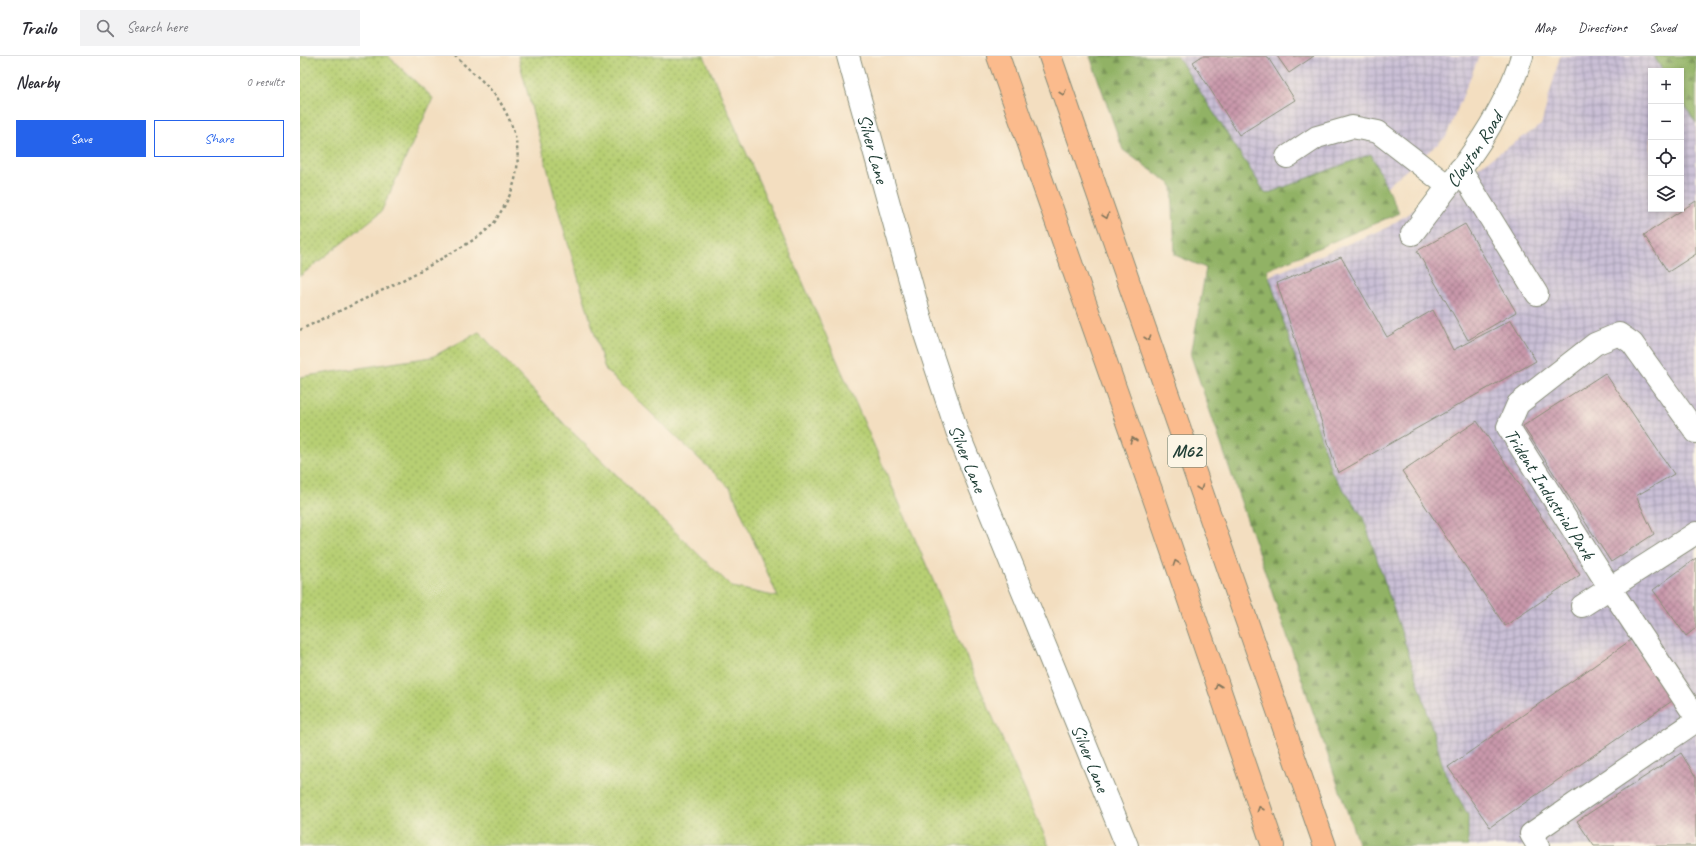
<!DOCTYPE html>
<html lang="en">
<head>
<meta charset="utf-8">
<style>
	body { margin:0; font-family:Caveat,sans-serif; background:#f2f2f3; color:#2b2b33 }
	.controls { position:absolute; right:12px; top:12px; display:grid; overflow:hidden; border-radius:0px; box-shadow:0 2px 6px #0003 }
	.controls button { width:36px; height:36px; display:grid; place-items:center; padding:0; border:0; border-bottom:1px solid #e1e1e2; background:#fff; color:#2b2b33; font:20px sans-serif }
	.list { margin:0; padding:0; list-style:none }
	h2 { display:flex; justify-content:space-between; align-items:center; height:52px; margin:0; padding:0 16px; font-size:17px }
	h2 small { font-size:13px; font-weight:400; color:#7c7c81 }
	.actions { display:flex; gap:8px; padding:12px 16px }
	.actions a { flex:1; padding:9px 0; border:1px solid #2563eb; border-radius:0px; text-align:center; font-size:14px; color:#2563eb }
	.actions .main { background:#2563eb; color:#fff }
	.icon { flex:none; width:22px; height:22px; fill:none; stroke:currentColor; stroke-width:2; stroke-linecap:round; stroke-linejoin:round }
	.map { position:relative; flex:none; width:1396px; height:790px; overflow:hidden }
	header { display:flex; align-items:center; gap:24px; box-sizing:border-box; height:56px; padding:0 20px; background:#fff; border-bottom:1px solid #e1e1e2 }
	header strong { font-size:19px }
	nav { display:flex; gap:22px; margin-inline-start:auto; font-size:14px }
	.search { width:280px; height:36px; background:#f2f2f3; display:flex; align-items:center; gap:10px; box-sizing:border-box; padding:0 14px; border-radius:0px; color:#7c7c81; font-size:15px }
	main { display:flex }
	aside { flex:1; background:#fff }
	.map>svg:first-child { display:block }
</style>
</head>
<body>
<header>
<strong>Trailo</strong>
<div class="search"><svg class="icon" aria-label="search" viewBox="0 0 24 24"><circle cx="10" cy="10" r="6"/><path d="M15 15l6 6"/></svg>Search here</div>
<nav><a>Map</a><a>Directions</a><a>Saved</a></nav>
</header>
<main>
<aside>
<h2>Nearby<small>0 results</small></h2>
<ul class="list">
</ul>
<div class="actions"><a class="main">Save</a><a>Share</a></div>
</aside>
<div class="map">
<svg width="1396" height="790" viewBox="0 0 1396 790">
	<defs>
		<pattern id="industrial-grid" width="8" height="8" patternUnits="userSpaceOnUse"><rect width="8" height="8" fill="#cabfd6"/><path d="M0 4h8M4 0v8" fill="none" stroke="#a39cae"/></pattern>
		<pattern id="green-dots" width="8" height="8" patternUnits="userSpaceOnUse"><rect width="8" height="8" fill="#b7cf73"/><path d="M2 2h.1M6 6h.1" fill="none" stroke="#94a95f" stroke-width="1.8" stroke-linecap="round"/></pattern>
		<pattern id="forest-firs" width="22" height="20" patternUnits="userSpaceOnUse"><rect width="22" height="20" fill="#91b265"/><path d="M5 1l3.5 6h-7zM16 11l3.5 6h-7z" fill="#769254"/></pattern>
		<pattern id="building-cross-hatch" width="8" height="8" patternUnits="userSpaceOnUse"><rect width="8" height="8" fill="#c998ab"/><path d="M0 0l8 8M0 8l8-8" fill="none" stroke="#a37d8c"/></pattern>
	</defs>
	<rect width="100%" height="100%" fill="#fcf5e5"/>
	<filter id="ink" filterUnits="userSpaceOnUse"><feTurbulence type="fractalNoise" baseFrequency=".025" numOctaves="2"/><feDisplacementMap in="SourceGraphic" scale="8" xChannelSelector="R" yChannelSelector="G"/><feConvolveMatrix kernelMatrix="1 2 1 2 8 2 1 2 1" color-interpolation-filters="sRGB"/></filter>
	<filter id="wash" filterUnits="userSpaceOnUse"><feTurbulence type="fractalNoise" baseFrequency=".012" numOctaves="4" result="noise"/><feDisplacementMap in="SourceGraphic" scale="16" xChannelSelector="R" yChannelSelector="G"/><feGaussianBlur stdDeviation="0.9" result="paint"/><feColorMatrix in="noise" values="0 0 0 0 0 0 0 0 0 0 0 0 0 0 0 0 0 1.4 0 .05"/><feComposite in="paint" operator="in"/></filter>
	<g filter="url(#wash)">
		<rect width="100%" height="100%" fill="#f3dec0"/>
		<g fill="url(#industrial-grid)" fill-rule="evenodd">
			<polygon points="850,0 1179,0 1146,81 1038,171 980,192"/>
			<path d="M1260,0h136v790h-268l-170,-565 130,-54 153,-102zM1351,15h30v138h-30z"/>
		</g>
		<g fill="url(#green-dots)" stroke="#6b8654">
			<polygon points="0,0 88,0 133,42 81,156 0,220"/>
			<polygon points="218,0 404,0 749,790 0,790 0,321 132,301 179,276 267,371 432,531 478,541 431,433 305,313 258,153"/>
		</g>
		<g fill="url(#forest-firs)" stroke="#58784c">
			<polygon points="790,0 877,0 966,138 1071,98 1099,157 967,214 1032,417 1063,461 1121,635 1145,717 1168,759 1168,790 1059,790 891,300 906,212 875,199 872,129 823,94"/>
			<polygon points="1354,0 1396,0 1396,67 1381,43 1381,15 1363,15"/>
		</g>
		<g id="blocks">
			<g fill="url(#building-cross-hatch)">
				<polygon points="902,0 967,0 995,44 939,79 893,6"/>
				<polygon points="977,0 1014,0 989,17"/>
				<polygon points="1396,145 1396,198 1368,216 1344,179"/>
				<polygon points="1165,168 1216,256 1168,284 1117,195"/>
				<polygon points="1041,201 1087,281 1133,254 1153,294 1211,264 1236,305 1038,417 977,227"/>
				<polygon points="1305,317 1374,418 1336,440 1354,478 1311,506 1223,370"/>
				<polygon points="1177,365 1280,519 1205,570 1102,415"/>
				<polygon points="1396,502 1396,572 1386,580 1353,534"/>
				<polygon points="1331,584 1372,645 1190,771 1148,711"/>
				<polygon points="1381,697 1396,721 1396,790 1294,790 1277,765"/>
			</g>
		</g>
	</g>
	<g filter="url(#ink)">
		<use href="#blocks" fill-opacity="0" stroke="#898e7a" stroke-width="1"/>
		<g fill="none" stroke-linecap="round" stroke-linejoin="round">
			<g stroke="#898e7a" stroke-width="24">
				<g id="minor">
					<path id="s1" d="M548,0l77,278 32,97 170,415"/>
					<polyline points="987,101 1017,81 1052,71 1078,76 1148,130"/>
					<polyline points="1160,113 1237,238"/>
					<path id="s2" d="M1112,178c42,-56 89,-110 110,-178"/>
					<path id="s3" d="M1396,376l-64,-89 -13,-9 -24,10 -77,60 -10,23 100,158 88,132"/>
					<polyline points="1282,550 1396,477"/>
					<polyline points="1238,790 1231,778 1396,665"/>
				</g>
			</g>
			<g stroke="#898e7a" stroke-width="24">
				<g id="highway">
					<polyline points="698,0 856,448 973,790"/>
					<polyline points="750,0 1025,790"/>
				</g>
			</g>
			<path stroke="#898e7a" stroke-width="2.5" stroke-dasharray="3 3" stroke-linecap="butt" d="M0,274c49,-24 99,-46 146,-74 17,-10 35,-19 48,-33 3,-4 5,-9 8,-13 20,-33 21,-67 2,-101 -11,-22 -32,-36 -49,-53"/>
			<use href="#minor" stroke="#fff" stroke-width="22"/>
			<use href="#highway" stroke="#fbbb8d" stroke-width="22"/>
		</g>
		<defs><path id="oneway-chevron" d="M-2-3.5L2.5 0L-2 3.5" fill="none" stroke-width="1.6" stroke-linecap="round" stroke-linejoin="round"/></defs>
		<g stroke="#82765c">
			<use href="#oneway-chevron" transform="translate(763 37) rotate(71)"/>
			<use href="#oneway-chevron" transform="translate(806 160) rotate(71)"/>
			<use href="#oneway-chevron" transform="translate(848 282) rotate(71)"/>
			<use href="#oneway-chevron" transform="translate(833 384) rotate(-109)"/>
			<use href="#oneway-chevron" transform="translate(900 432) rotate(71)"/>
			<use href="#oneway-chevron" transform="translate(876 507) rotate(-109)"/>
			<use href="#oneway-chevron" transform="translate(918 630) rotate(-109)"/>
			<use href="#oneway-chevron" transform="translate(960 753) rotate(-109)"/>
		</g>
	</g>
	<g text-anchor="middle" stroke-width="3" stroke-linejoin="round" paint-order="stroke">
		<rect fill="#fcf5e5" stroke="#617469" stroke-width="1" x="868" y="379" width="38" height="32" rx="3"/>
		<g font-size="18" font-weight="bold" fill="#1f3d34">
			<text x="887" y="401">M62</text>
		</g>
		<g font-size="19" fill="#1f3d34" stroke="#fcf5e5">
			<text dy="7" stroke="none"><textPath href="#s1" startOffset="96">Silver Lane</textPath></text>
			<text dy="7" stroke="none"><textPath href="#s2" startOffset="105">Clayton Road</textPath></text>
			<text dy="7" stroke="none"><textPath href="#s1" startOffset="420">Silver Lane</textPath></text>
			<text dy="7" stroke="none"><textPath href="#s3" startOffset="353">Trident Industrial Park</textPath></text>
			<text dy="7" stroke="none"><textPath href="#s1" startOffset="744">Silver Lane</textPath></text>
		</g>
	</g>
</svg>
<div class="controls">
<button>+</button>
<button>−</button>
<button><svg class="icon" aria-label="locate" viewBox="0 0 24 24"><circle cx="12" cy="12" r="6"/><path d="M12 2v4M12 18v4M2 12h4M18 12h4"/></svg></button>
<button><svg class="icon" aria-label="layers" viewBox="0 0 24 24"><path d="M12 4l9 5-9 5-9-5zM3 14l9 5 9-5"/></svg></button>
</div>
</div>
</main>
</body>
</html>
